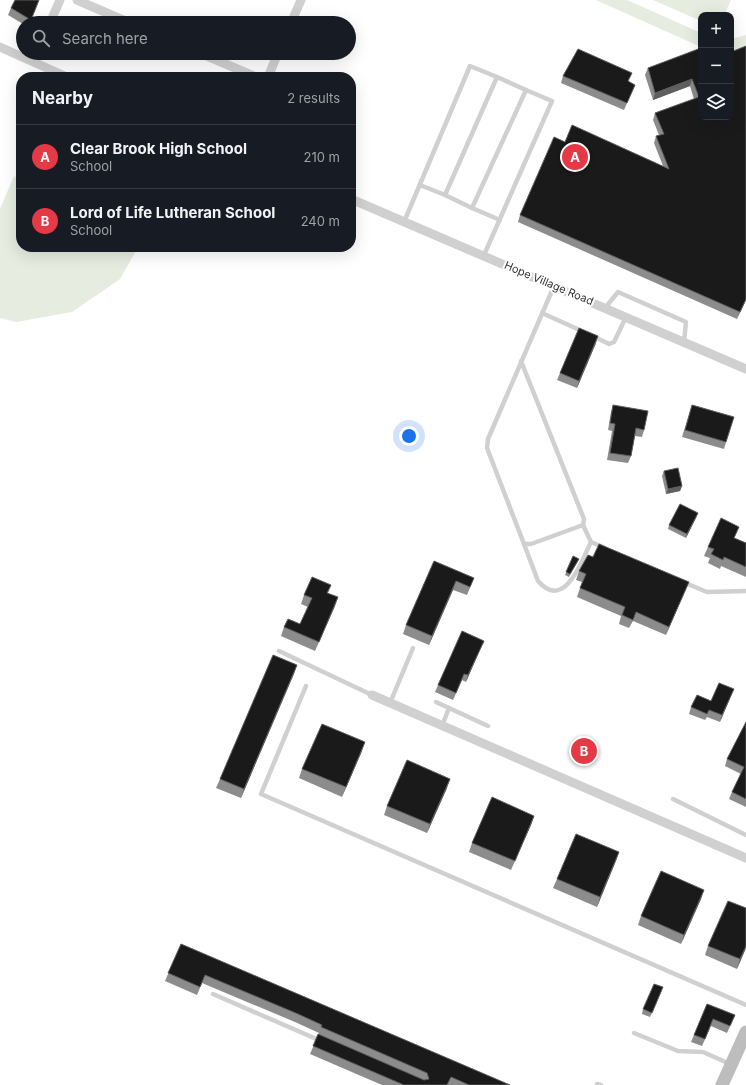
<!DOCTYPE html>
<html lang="en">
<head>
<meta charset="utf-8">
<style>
	body { margin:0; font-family:Inter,sans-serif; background:#242831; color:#f1f3f6 }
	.controls { position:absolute; right:12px; top:12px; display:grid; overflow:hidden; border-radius:8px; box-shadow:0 4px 16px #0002 }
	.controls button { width:36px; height:36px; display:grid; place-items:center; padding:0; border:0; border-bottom:1px solid #363941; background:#171b24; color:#f1f3f6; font:20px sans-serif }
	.you { position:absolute; left:409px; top:436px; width:14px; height:14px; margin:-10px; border:3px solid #fff; border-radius:50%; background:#1a73e8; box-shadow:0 0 0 6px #1a73e833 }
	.badge { display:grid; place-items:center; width:26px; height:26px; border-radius:50%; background:#e63946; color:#fff; font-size:13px; font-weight:700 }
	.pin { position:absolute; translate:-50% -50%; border:2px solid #fff; box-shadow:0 1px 4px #0006 }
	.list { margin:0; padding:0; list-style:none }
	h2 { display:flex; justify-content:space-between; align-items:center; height:52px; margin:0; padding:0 16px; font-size:17px }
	h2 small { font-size:13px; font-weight:400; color:#9ea1a6 }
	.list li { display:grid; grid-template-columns:26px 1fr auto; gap:12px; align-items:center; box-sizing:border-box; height:64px; padding:0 16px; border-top:1px solid #363941 }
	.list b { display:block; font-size:15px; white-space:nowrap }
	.list p { margin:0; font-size:13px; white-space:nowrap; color:#9ea1a6 }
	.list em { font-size:13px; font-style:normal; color:#9ea1a6 }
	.icon { flex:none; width:22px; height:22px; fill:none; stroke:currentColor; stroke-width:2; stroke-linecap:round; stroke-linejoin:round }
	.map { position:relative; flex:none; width:746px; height:1085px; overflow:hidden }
	.search { position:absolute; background:#171b24; box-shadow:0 4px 16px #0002; left:16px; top:16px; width:340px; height:44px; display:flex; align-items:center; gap:10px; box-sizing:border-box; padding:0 14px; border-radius:22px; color:#9ea1a6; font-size:15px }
	.panel { position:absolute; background:#171b24; box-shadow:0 4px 16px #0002; left:16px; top:72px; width:340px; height:180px; border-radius:16px }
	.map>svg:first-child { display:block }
</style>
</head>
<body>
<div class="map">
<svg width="746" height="1085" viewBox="0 0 746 1085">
	<rect width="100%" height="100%" fill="#fff"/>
	<g fill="#e6ecdf">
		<polygon points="596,0 627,0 701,33 701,47"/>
		<polygon points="653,0 731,0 724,15 701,15 701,21"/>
		<polygon points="746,35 746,48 731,51 731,39"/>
		<polygon points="14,176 21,180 21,247 138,247 120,279 72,312 16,322 0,318 0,209"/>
	</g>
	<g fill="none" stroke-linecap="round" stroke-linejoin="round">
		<g stroke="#d0d0d0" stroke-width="4.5">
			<polyline points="497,77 526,90"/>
			<polyline points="420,185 445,195"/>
			<polyline points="472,208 500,220"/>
			<polyline points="404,222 470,66 497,77 445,195 472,208 526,90 552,101 484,255"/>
			<polyline points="605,308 618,292 686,322 684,342"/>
			<polyline points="542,313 584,332"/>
			<polyline points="593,336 609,344 614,342 626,317"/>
			<polyline points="521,361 584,519 583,525 531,544 524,544 487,448 488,439 554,286"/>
			<polyline points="583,525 591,542 603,547"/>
			<path d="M524,544l14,37c27,31 44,-21 53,-39"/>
			<polyline points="683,582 707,592 746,591"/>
			<polyline points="279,651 372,695"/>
			<polyline points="306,686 261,794 746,1005"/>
			<polyline points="436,702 488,726"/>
			<polyline points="390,703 413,648"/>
			<polyline points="442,726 449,708"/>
			<polyline points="673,799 746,835"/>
			<polyline points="213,994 321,1041"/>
			<polyline points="634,1033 678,1051 703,1052 730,1064"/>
			<polyline points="597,1084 601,1085"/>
		</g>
		<g stroke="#d0d0d0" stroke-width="9">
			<polyline points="77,0 130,23"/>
			<polyline points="50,23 60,0"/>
			<polyline points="291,23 301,0"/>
			<polyline points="0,47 67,77"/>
			<polyline points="200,53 256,77"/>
			<polyline points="268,77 278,53"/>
			<polyline points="351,199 746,369"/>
			<polyline points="372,695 746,858"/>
		</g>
		<polyline stroke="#bdbdbd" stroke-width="13" points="722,1085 746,1032"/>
	</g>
	<g fill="#8c8c8c">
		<polygon points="39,0 30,23 23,23 23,24 8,15 11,8"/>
		<polygon points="746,46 746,300 737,319 518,222 520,215 565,142 663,166 654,143 656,136 659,135 653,120 655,113 694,99 690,86 653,100 645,75 648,68 701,48 701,117"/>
		<polygon points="563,76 635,85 624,110 561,83"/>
		<polygon points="596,343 577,388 557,380 560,373"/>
		<polygon points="613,405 644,430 642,437 635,436 631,456 628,463 607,460 612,431 608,430 611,412"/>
		<polygon points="692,405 726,442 724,449 682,437"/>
		<polygon points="664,471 682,486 680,491 666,494 662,476"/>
		<polygon points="698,513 686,538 668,529 669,525"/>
		<polygon points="735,538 746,543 746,577 721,566 720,569 708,563 710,558 704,556 708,547"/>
		<polygon points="573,556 578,561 569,577 565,575"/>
		<polygon points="593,557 685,591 666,635 633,621 629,628 619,624 621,616 577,597 582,582 576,580 579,571"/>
		<polygon points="434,561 474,578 467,595 453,590 429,645 403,634 406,625"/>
		<polygon points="331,585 328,593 335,606 315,651 281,636 284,627 300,624 308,607 301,604 304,595"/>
		<polygon points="484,641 466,682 462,680 453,700 435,692 438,685"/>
		<polygon points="297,665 241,798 216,788 220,779"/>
		<polygon points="731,696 720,722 707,717 705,720 689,714 691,707 711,701"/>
		<polygon points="746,722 746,807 729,799 732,792 741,774 725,766 727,759"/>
		<polygon points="362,751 342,797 299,778 302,769"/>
		<polygon points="447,788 427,833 384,815 387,806"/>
		<polygon points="534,816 531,825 511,870 469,852 472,843"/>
		<polygon points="619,852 597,907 553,888 557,879"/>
		<polygon points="704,890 701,899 681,944 638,925 641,916"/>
		<polygon points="181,944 510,1085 382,1085 310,1054 319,1033 295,1022 202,983 197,995 165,981"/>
		<polygon points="708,946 746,948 737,969 705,955"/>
		<polygon points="661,992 650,1017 642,1014 643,1009"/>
		<polygon points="707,1004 735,1015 727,1033 711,1026 702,1046 691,1042"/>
	</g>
	<g fill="#5f5f5f">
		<polygon points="692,79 690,86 653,100 655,93"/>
		<polygon points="746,299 746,300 737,319 740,312"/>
		<polygon points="598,336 596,343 577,388 579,381"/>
		<polygon points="682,486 680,491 666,494 668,489"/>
		<polygon points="698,513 696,518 686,538 687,534"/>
		<polygon points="456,581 453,590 429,645 432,636"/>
		<polygon points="689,582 685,591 666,635 669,627"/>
		<polygon points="338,597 335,606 315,651 319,642"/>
		<polygon points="484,641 481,647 466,682 468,675"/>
		<polygon points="297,665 294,674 241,798 244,789"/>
		<polygon points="734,689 731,696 720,722 722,715"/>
		<polygon points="365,742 362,751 342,797 346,787"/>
		<polygon points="450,779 447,788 427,833 430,824"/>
		<polygon points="534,816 531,825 511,870 515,861"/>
		<polygon points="619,852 616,861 597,907 600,897"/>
		<polygon points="704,890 701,899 681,944 684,935"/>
		<polygon points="746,946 746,948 737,969 740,959"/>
	</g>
	<g fill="#1a1a1a" stroke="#5f5f5f">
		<polygon points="15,0 39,0 31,20 11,8"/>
		<polygon points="746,46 746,299 740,312 520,215 554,137 565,142 572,125 669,169 656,136 664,134 655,113 699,97 692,79 655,93 648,68 701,48 701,117 731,117 731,52"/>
		<polygon points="578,49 632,73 628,81 635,85 627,103 563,76"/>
		<polygon points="579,328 598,336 579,381 560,373"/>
		<polygon points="613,405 648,411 644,430 636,428 631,456 610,453 615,424 610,423"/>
		<polygon points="692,405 734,417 726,442 685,430"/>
		<polygon points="678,468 682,486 668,489 664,471"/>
		<polygon points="680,504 698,513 687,534 669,525"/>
		<polygon points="721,518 739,527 734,538 746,543 746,567 724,557 723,560 711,554 714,549 708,547"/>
		<polygon points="599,544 689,582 669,627 636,612 633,620 622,615 625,607 580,588 586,574 579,571 588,555 593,557"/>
		<polygon points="573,556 579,559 570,574 566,572"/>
		<polygon points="434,561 474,578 470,587 456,581 432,636 406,625"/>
		<polygon points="312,577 331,585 327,593 338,597 319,642 284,627 288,619 300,624 312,598 304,595"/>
		<polygon points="462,631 484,641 468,675 464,674 456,693 438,685"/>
		<polygon points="273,655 297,665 244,789 220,779"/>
		<polygon points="719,683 734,689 722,715 709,710 707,714 691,707 697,695 711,701"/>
		<polygon points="746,722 746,799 732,792 744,767 727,759"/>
		<polygon points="322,724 365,742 346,787 302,769"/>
		<polygon points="407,760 450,779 430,824 387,806"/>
		<polygon points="492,797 534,816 515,861 472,843"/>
		<polygon points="576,834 619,852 600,897 557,879"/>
		<polygon points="661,871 704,890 684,935 641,916"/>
		<polygon points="728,901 746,908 746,946 740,959 708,946"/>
		<polygon points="181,944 510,1085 469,1085 451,1077 447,1085 404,1085 313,1046 318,1034 424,1080 429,1079 427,1073 321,1027 322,1025 298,1014 205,975 200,987 168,973"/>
		<polygon points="654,984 663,987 652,1013 643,1009"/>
		<polygon points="707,1004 735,1015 730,1026 713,1019 705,1039 694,1035"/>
	</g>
	<g text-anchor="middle" stroke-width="4" stroke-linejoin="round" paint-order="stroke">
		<g font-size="11" fill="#333" stroke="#fff">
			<text transform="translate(549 283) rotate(23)" y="4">Hope Village Road</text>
		</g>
	</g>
</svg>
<div class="controls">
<button>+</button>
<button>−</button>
<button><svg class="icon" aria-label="layers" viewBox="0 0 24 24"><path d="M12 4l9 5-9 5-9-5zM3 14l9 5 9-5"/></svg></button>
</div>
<div class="you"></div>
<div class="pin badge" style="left:575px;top:157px">A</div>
<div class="pin badge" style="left:584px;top:751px">B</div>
<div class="search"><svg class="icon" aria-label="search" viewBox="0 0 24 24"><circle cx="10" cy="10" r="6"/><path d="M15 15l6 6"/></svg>Search here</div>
<section class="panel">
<h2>Nearby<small>2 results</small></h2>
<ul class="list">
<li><span class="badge">A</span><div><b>Clear Brook High School</b><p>School</p></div><em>210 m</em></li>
<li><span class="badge">B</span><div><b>Lord of Life Lutheran School</b><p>School</p></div><em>240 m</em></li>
</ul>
</section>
</div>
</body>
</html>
